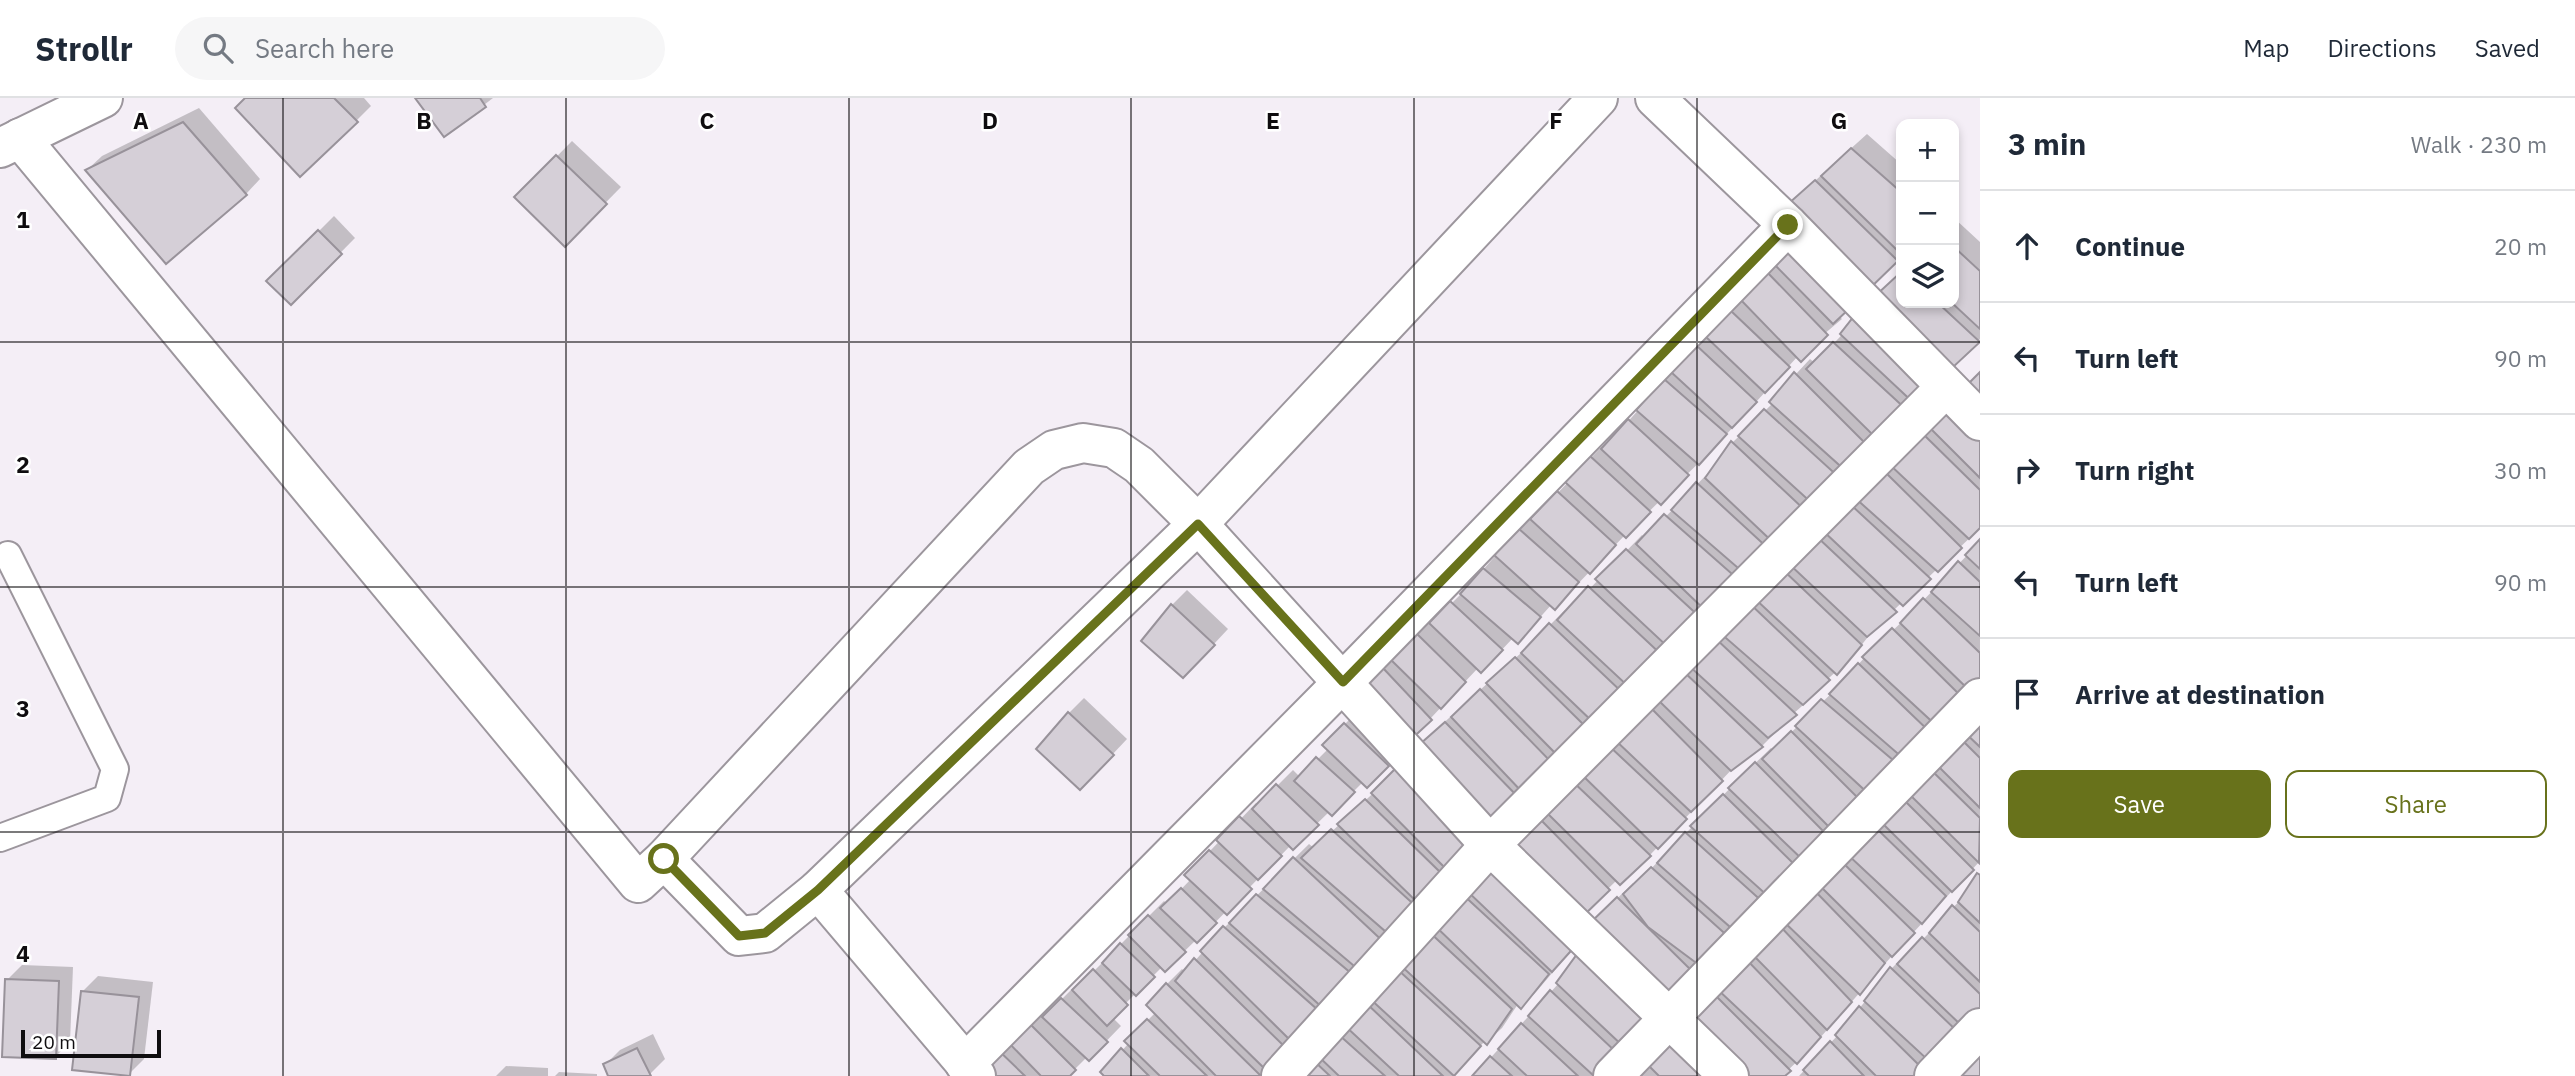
<!DOCTYPE html>
<html lang="en">
<head>
<meta charset="utf-8">
<style>
	body { margin:0; font-family:"IBM Plex Sans",sans-serif; background:#f6f6f7; color:#1f2937 }
	.controls { position:absolute; right:21px; top:21px; display:grid; overflow:hidden; border-radius:14px; box-shadow:0 4px 10px #0003 }
	.controls button { width:63px; height:63px; display:grid; place-items:center; padding:0; border:0; border-bottom:2px solid #e0e1e3; background:#fff; color:#1f2937; font:35px sans-serif }
	.scale { position:absolute; left:21px; bottom:18px; width:140px; box-sizing:border-box; padding-left:7px; border:4px solid #0f0d0f; border-top:0; font-size:19px; line-height:24px; white-space:nowrap; color:#0f0d0f; -webkit-text-stroke:5px #fff; paint-order:stroke }
	.stop { position:absolute; width:21px; height:21px; margin:-16px; border:5px solid #68721b; border-radius:50%; background:#fff }
	.stop.end { background:#68721b; border-color:#fff; box-shadow:0 2px 7px #0008 }
	.list { margin:0; padding:0; list-style:none }
	h2 { display:flex; justify-content:space-between; align-items:center; height:91px; margin:0; padding:0 28px; font-size:30px }
	h2 small { font-size:23px; font-weight:400; color:#747a83 }
	.list li { display:grid; grid-template-columns:46px 1fr auto; gap:21px; align-items:center; box-sizing:border-box; height:112px; padding:0 28px; border-top:2px solid #e0e1e3 }
	.list b { display:block; font-size:26px; white-space:nowrap }
	.list em { font-size:23px; font-style:normal; color:#747a83 }
	.actions { display:flex; gap:14px; padding:21px 28px }
	.actions a { flex:1; padding:16px 0; border:2px solid #68721b; border-radius:14px; text-align:center; font-size:24px; color:#68721b }
	.actions .main { background:#68721b; color:#fff }
	.icon { flex:none; width:38px; height:38px; fill:none; stroke:currentColor; stroke-width:2; stroke-linecap:round; stroke-linejoin:round }
	.map { position:relative; flex:none; width:1980px; height:978px; overflow:hidden }
	header { display:flex; align-items:center; gap:42px; box-sizing:border-box; height:98px; padding:0 35px; background:#fff; border-bottom:2px solid #e0e1e3 }
	header strong { font-size:33px }
	nav { display:flex; gap:38px; margin-inline-start:auto; font-size:24px }
	.search { width:490px; height:63px; background:#f6f6f7; display:flex; align-items:center; gap:18px; box-sizing:border-box; padding:0 24px; border-radius:38px; color:#747a83; font-size:26px }
	main { display:flex }
	aside { flex:1; background:#fff }
	.map>svg:first-child { display:block }
</style>
</head>
<body>
<header>
<strong>Strollr</strong>
<div class="search"><svg class="icon" aria-label="search" viewBox="0 0 24 24"><circle cx="10" cy="10" r="6"/><path d="M15 15l6 6"/></svg>Search here</div>
<nav><a>Map</a><a>Directions</a><a>Saved</a></nav>
</header>
<main>
<div class="map">
<svg width="1980" height="978" viewBox="0 0 1980 978">
	<rect width="100%" height="100%" fill="#f4eef6"/>
	<g fill="#0003">
		<polygon points="247,0 364,0 371,8 356,23"/>
		<polygon points="417,0 493,0 445,37"/>
		<polygon points="199,10 260,81 246,96 87,72 102,58"/>
		<polygon points="1867,36 1901,66 1901,157 1839,218 1842,221 1798,258 1714,350 1625,437 1570,494 1552,506 1518,544 1513,540 1496,558 1478,570 1430,621 1359,592 1428,517 1434,523 1467,490 1519,431 1534,416 1536,418 1606,344 1608,346 1665,282 1743,201 1806,91"/>
		<polygon points="572,43 621,89 565,146 517,99"/>
		<polygon points="334,118 355,140 291,205 269,183"/>
		<polygon points="1954,120 1980,144 1980,241 1951,268 1263,978 1102,978 1104,976 1102,974 1129,945 1127,943 1156,914 1167,886 1182,871 1185,874 1224,830 1309,746 1314,750 1382,687 1428,639 1532,545 1565,512 1567,514 1642,437 1645,440 1712,371 1732,345 1773,305 1796,276 1810,261 1815,265 1901,175 1901,205 1954,205"/>
		<polygon points="1980,276 1980,428 1976,434 1875,530 1852,559 1808,599 1810,601 1775,632 1777,633 1762,648 1737,666 1650,757 1620,785 1617,782 1580,818 1590,827 1633,785 1635,787 1745,675 1771,650 1773,652 1839,588 1865,559 1909,517 1980,444 1980,581 1599,978 1474,978 1559,885 1582,854 1593,827 1536,894 1521,909 1518,906 1502,930 1487,944 1485,943 1452,978 1303,978 1507,745"/>
		<polygon points="1187,492 1228,531 1198,563 1172,507"/>
		<polygon points="1084,600 1127,641 1095,675 1069,615"/>
		<polygon points="1360,611 1402,652 1367,688 1363,684 1332,715 1330,713 1293,749 1291,747 1197,843 1196,842 1165,872 1162,869 1112,919 1121,928 1089,961 1087,959 1068,978 985,978 1012,936 1042,907 1049,914 1077,886 1079,888 1164,803 1167,806 1191,781 1187,777 1256,705 1258,707 1293,672 1300,679 1328,651 1324,647"/>
		<polygon points="1980,616 1980,763 1898,851 1812,949 1782,978 1633,978"/>
		<polygon points="1980,775 1980,908 1916,978 1799,978 1838,937 1891,871 1906,856 1908,857 1965,797"/>
		<polygon points="22,867 73,869 70,944 55,959 7,882"/>
		<polygon points="98,878 153,884 144,961 129,976 83,893"/>
		<polygon points="653,936 665,961 650,976 610,978 605,967 620,952"/>
		<polygon points="506,968 548,970 548,978 496,978"/>
		<polygon points="559,974 597,976 597,978 555,978"/>
	</g>
	<g fill="#d5cfd7" stroke="#98929a" stroke-width="2">
		<polygon points="245,0 334,0 358,24 300,79 235,10"/>
		<polygon points="415,0 480,0 486,9 444,39"/>
		<polygon points="183,24 247,97 166,166 85,72"/>
		<polygon points="1851,50 1901,94 1901,156 1821,78"/>
		<polygon points="556,57 607,106 565,149 514,99"/>
		<polygon points="1815,82 1898,163 1866,194 1788,106"/>
		<polygon points="318,132 342,156 291,207 266,183"/>
		<polygon points="1791,147 1851,209 1833,226 1772,164"/>
		<polygon points="1954,149 1980,173 1980,231 1952,205 1954,205"/>
		<polygon points="1765,172 1828,237 1801,264 1738,199"/>
		<polygon points="1901,174 1901,205 1938,205 1980,244 1951,271 1874,199"/>
		<polygon points="1730,212 1790,269 1765,295 1705,238"/>
		<polygon points="1858,213 1935,288 1918,309 1840,236"/>
		<polygon points="1833,244 1909,314 1877,341 1806,271"/>
		<polygon points="1696,247 1757,304 1732,330 1671,274"/>
		<polygon points="1794,274 1870,350 1847,374 1769,304"/>
		<polygon points="1980,274 1980,308 1963,291"/>
		<polygon points="1664,281 1727,336 1699,367 1636,312"/>
		<polygon points="1953,298 1980,325 1980,380 1926,326"/>
		<polygon points="1764,311 1842,382 1815,408 1738,338"/>
		<polygon points="1628,321 1689,377 1661,407 1601,351"/>
		<polygon points="1920,333 1980,392 1980,430 1969,441 1889,366"/>
		<polygon points="1731,343 1808,415 1778,449 1705,380"/>
		<polygon points="1590,358 1651,414 1626,440 1565,384"/>
		<polygon points="1881,370 1962,450 1938,474 1854,399"/>
		<polygon points="1696,384 1771,453 1745,476 1671,412"/>
		<polygon points="1557,393 1616,447 1590,476 1530,421"/>
		<polygon points="1850,406 1931,481 1903,508 1821,431"/>
		<polygon points="1664,416 1740,483 1708,515 1636,446"/>
		<polygon points="1518,430 1579,484 1555,512 1494,457"/>
		<polygon points="1815,437 1897,514 1867,539 1788,465"/>
		<polygon points="1980,441 1980,471 1965,457"/>
		<polygon points="1626,451 1703,522 1670,551 1595,481"/>
		<polygon points="1958,463 1980,484 1980,538 1931,494"/>
		<polygon points="1483,470 1541,519 1518,546 1460,496"/>
		<polygon points="1781,470 1862,547 1837,577 1752,498"/>
		<polygon points="1588,488 1665,560 1631,591 1557,522"/>
		<polygon points="1923,500 1980,555 1980,583 1970,593 1900,525"/>
		<polygon points="1746,502 1830,582 1803,607 1719,534"/>
		<polygon points="1450,503 1503,552 1481,575 1429,525"/>
		<polygon points="1171,506 1215,547 1183,580 1141,543"/>
		<polygon points="1549,525 1625,597 1596,627 1521,555"/>
		<polygon points="1892,530 1966,603 1939,630 1862,559"/>
		<polygon points="1412,531 1466,584 1441,611 1386,557"/>
		<polygon points="1714,539 1797,617 1768,640 1687,566"/>
		<polygon points="1515,559 1590,633 1560,660 1486,585"/>
		<polygon points="1858,565 1932,636 1904,661 1829,596"/>
		<polygon points="1382,569 1432,622 1406,646 1356,592"/>
		<polygon points="1682,572 1763,649 1731,673 1656,600"/>
		<polygon points="1480,591 1555,668 1524,696 1451,619"/>
		<polygon points="1821,601 1900,668 1871,698 1795,628"/>
		<polygon points="1648,607 1723,683 1691,714 1613,640"/>
		<polygon points="1980,613 1980,649 1962,632"/>
		<polygon points="1068,614 1114,657 1080,692 1036,651"/>
		<polygon points="1445,624 1521,702 1489,730 1411,654"/>
		<polygon points="1344,625 1389,668 1367,690 1322,647"/>
		<polygon points="1791,633 1863,705 1835,735 1762,661"/>
		<polygon points="1956,636 1980,660 1980,710 1932,662"/>
		<polygon points="1607,646 1687,721 1658,751 1578,673"/>
		<polygon points="1316,659 1355,694 1332,718 1294,683"/>
		<polygon points="1755,664 1829,739 1805,764 1728,690"/>
		<polygon points="1925,666 1980,720 1979,765 1903,690"/>
		<polygon points="1396,670 1478,747 1450,775 1371,695"/>
		<polygon points="1570,681 1651,758 1620,787 1543,711"/>
		<polygon points="1276,686 1319,727 1293,752 1252,711"/>
		<polygon points="1723,696 1800,772 1770,800 1690,728"/>
		<polygon points="1901,699 1974,772 1952,794 1879,722"/>
		<polygon points="1365,701 1441,775 1420,807 1337,726"/>
		<polygon points="1536,717 1610,792 1581,820 1504,745"/>
		<polygon points="1239,718 1282,758 1258,782 1216,742"/>
		<polygon points="1874,728 1946,798 1922,826 1847,756"/>
		<polygon points="1331,731 1420,812 1393,840 1301,760"/>
		<polygon points="1685,734 1765,806 1737,835 1657,765"/>
		<polygon points="1209,752 1252,791 1227,817 1184,777"/>
		<polygon points="1293,759 1389,849 1360,873 1263,791"/>
		<polygon points="1841,763 1915,835 1892,859 1817,785"/>
		<polygon points="1490,765 1578,845 1552,874 1466,792"/>
		<polygon points="1651,769 1732,842 1703,870 1648,829 1623,796"/>
		<polygon points="1977,775 1980,777 1980,825 1958,804"/>
		<polygon points="1181,790 1217,825 1197,845 1160,810"/>
		<polygon points="1812,790 1885,865 1860,897 1781,821"/>
		<polygon points="1460,794 1549,876 1521,911 1430,823"/>
		<polygon points="1256,796 1352,876 1324,911 1229,825"/>
		<polygon points="1617,799 1696,877 1669,905 1589,826"/>
		<polygon points="1952,807 1980,834 1980,884 1929,835"/>
		<polygon points="1148,817 1186,854 1165,874 1128,837"/>
		<polygon points="1777,825 1852,904 1827,932 1751,855"/>
		<polygon points="1223,828 1319,913 1294,946 1200,853"/>
		<polygon points="1426,831 1512,911 1487,947 1398,865"/>
		<polygon points="1922,839 1980,896 1980,911 1962,928 1897,866"/>
		<polygon points="1120,845 1155,879 1136,898 1102,865"/>
		<polygon points="1580,852 1654,920 1625,950 1556,885"/>
		<polygon points="1744,859 1821,939 1797,966 1715,889"/>
		<polygon points="1194,860 1287,951 1266,972 1175,883"/>
		<polygon points="1890,869 1959,935 1929,963 1864,903"/>
		<polygon points="1396,870 1481,948 1454,978 1367,898"/>
		<polygon points="1093,871 1128,907 1107,928 1072,892"/>
		<polygon points="5,881 59,883 56,961 2,959"/>
		<polygon points="1166,885 1261,978 1216,978 1146,907"/>
		<polygon points="1550,892 1616,954 1594,978 1528,918"/>
		<polygon points="81,893 139,899 130,978 72,972"/>
		<polygon points="1711,893 1791,973 1785,978 1742,978 1681,920"/>
		<polygon points="1061,900 1108,944 1089,963 1042,919"/>
		<polygon points="1365,904 1443,978 1399,978 1343,926"/>
		<polygon points="1859,908 1924,972 1918,978 1876,978 1835,937"/>
		<polygon points="1025,921 1076,972 1070,978 1041,978 1005,941"/>
		<polygon points="1147,921 1207,978 1160,978 1124,943"/>
		<polygon points="1521,925 1578,978 1527,978 1498,951"/>
		<polygon points="1338,936 1385,978 1339,978 1318,958"/>
		<polygon points="1669,939 1709,978 1659,978 1645,964"/>
		<polygon points="1830,943 1864,978 1809,978 1803,972"/>
		<polygon points="994,948 1025,978 982,978"/>
		<polygon points="637,950 651,978 608,978 603,966"/>
		<polygon points="1121,950 1149,978 1104,978 1100,974"/>
		<polygon points="1974,953 1980,959 1980,978 1953,978"/>
		<polygon points="1490,958 1512,978 1472,978"/>
		<polygon points="1313,962 1330,978 1301,978"/>
	</g>
	<g fill="none" stroke-linecap="round" stroke-linejoin="round">
		<g stroke="#9c969d" stroke-width="30">
			<polyline id="service" points="0,740 107,700 115,671 8,457"/>
		</g>
		<g stroke="#9c969d" stroke-width="42">
			<g id="minor">
				<polyline points="1655,0 1788,127 1980,323"/>
				<polyline points="20,40 638,785 664,761 1029,369 1054,352 1083,345 1114,350 1139,367 1198,426 1490,747 1729,978"/>
				<polyline points="664,761 739,838 765,835 818,792 976,978"/>
				<polyline points="818,792 1198,426 1598,0"/>
				<polyline points="965,966 1343,584 1788,127"/>
				<polyline points="1281,978 1490,747 1945,290"/>
				<polyline points="1613,978 1980,600"/>
				<polyline points="1934,978 1980,930"/>
			</g>
		</g>
		<g stroke="#9c969d" stroke-width="42">
			<polyline id="secondary" points="0,50 103,0"/>
		</g>
		<use href="#service" stroke="#fff" stroke-width="26"/>
		<use href="#minor" stroke="#fff" stroke-width="38"/>
		<use href="#secondary" stroke="#fff" stroke-width="38"/>
	</g>
	<g fill="none" stroke-linecap="round" stroke-linejoin="round">
		<polyline stroke="#68721b" stroke-width="9" points="664,761 739,838 765,835 818,792 1198,426 1343,584 1788,127"/>
	</g>
	<path fill="none" stroke="#0f0d0f" stroke-width="2" stroke-opacity="0.55" d="M283,0v978M566,0v978M849,0v978M1131,0v978M1414,0v978M1697,0v978M0,244h1980M0,489h1980M0,734h1980"/>
	<g font-size="23" text-anchor="middle" font-weight="bold" fill="#0f0d0f" stroke="#fff" stroke-width="5" stroke-linejoin="round" paint-order="stroke">
		<text x="141" y="31">A</text>
		<text x="424" y="31">B</text>
		<text x="707" y="31">C</text>
		<text x="990" y="31">D</text>
		<text x="1273" y="31">E</text>
		<text x="1556" y="31">F</text>
		<text x="1839" y="31">G</text>
		<text x="23" y="130">1</text>
		<text x="23" y="375">2</text>
		<text x="23" y="619">3</text>
		<text x="23" y="864">4</text>
	</g>
</svg>
<div class="controls">
<button>+</button>
<button>−</button>
<button><svg class="icon" aria-label="layers" viewBox="0 0 24 24"><path d="M12 4l9 5-9 5-9-5zM3 14l9 5 9-5"/></svg></button>
</div>
<div class="scale">20 m</div>
<div class="stop" style="left:664px;top:761px"></div>
<div class="stop end" style="left:1788px;top:127px"></div>
</div>
<aside>
<h2>3 min<small>Walk · 230 m</small></h2>
<ul class="list">
<li><svg class="icon" aria-label="ahead" viewBox="0 0 24 24"><path d="M12 20V5M6 11l6-6 6 6"/></svg><div><b>Continue</b></div><em>20 m</em></li>
<li><svg class="icon" aria-label="left" viewBox="0 0 24 24"><path d="M17 20v-9H6M10 6l-5 5 5 5"/></svg><div><b>Turn left</b></div><em>90 m</em></li>
<li><svg class="icon" aria-label="right" viewBox="0 0 24 24"><path d="M7 20v-9h11M14 6l5 5-5 5"/></svg><div><b>Turn right</b></div><em>30 m</em></li>
<li><svg class="icon" aria-label="left" viewBox="0 0 24 24"><path d="M17 20v-9H6M10 6l-5 5 5 5"/></svg><div><b>Turn left</b></div><em>90 m</em></li>
<li><svg class="icon" aria-label="arrive" viewBox="0 0 24 24"><path d="M6 21V4h12l-3 4 3 4H6"/></svg><div><b>Arrive at destination</b></div></li>
</ul>
<div class="actions"><a class="main">Save</a><a>Share</a></div>
</aside>
</main>
</body>
</html>
